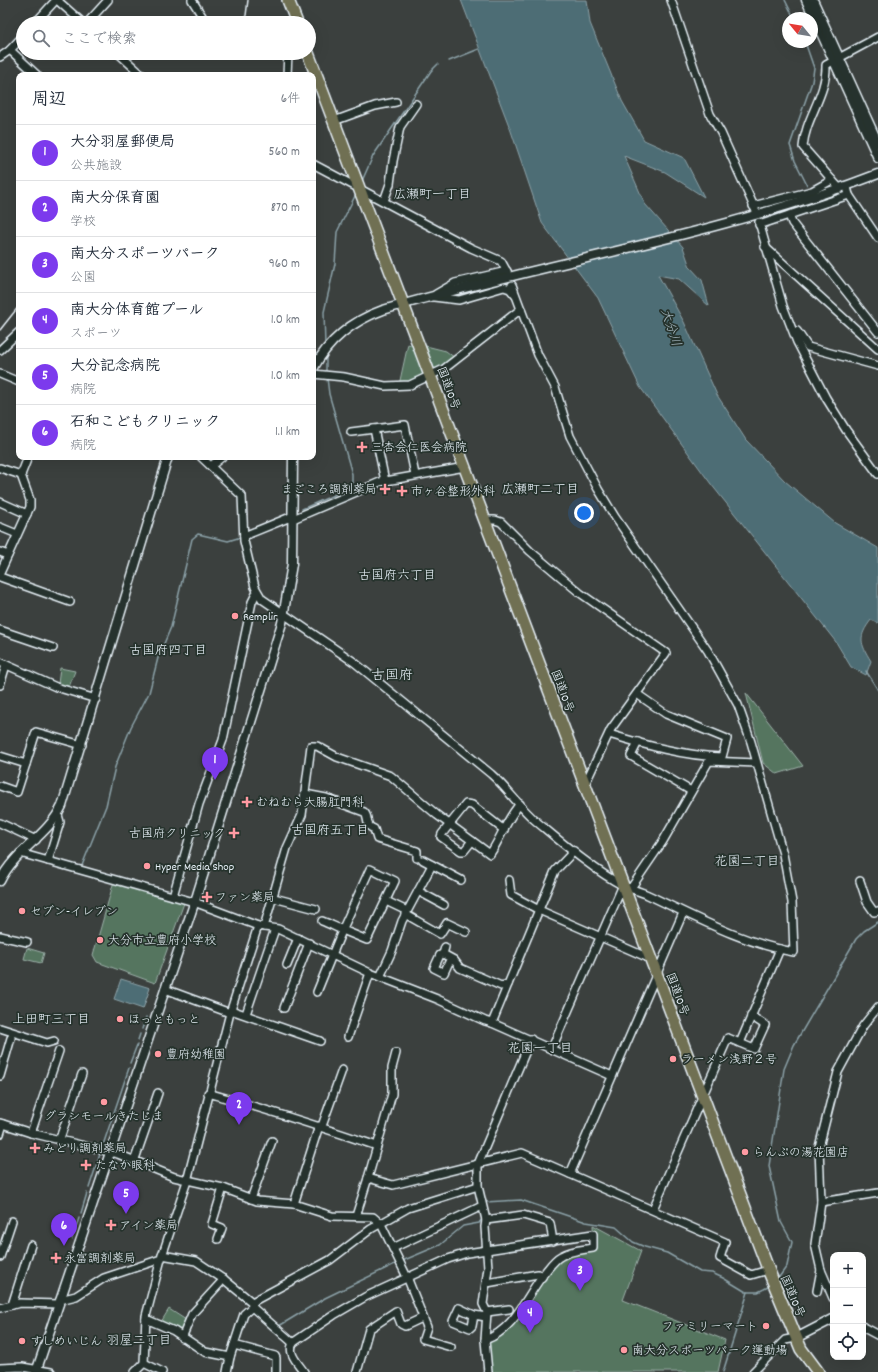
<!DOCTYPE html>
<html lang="ja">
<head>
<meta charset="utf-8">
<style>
	body { margin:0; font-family:Dekko,"Klee One",sans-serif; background:#f2f2f3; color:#1f2937 }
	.controls { position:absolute; right:12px; bottom:12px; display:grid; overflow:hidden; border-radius:8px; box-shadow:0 4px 16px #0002 }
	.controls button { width:36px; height:36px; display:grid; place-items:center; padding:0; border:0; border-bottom:1px solid #e0e1e3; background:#fff; color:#1f2937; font:20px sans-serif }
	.compass { position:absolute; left:782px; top:12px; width:36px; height:36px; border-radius:50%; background:#fff; box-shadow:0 4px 16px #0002; rotate:300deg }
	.you { position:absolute; left:584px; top:513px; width:14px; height:14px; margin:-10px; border:3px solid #fff; border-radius:50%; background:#1a73e8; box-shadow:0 0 0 6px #1a73e833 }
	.badge { display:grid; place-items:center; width:26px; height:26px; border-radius:50%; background:#7c3aed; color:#fff; font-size:13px; font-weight:700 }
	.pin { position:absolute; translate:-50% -33px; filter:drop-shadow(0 1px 2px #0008) }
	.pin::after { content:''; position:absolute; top:21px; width:14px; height:12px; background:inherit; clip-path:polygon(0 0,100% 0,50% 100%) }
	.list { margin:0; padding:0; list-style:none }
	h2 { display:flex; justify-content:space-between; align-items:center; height:52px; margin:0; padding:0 16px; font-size:17px }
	h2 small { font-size:13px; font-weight:400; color:#747a83 }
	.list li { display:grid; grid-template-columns:26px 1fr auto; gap:12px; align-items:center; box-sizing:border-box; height:56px; padding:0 16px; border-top:1px solid #e0e1e3 }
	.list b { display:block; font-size:15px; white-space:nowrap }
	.list p { margin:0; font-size:13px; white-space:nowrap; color:#747a83 }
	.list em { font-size:13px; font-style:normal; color:#747a83 }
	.icon { flex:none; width:22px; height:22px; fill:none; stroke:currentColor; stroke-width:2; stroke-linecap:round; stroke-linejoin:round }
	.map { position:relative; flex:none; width:878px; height:1372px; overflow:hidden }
	.search { position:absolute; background:#fff; box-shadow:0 4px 16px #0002; left:16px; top:16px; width:300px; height:44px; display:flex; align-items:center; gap:10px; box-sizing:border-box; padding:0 14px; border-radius:22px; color:#747a83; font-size:15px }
	.panel { position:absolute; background:#fff; box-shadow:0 4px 16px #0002; left:16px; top:72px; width:300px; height:388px; border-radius:8px }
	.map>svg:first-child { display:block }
</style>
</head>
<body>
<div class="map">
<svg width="878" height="1372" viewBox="0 0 878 1372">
	<rect width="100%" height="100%" fill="#3b403e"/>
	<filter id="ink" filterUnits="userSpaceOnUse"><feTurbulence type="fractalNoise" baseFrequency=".025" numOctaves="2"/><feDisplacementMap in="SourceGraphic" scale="8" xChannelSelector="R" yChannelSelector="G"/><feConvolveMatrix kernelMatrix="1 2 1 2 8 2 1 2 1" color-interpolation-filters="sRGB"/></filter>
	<g filter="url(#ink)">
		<g fill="#54745e" stroke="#9eb2ab">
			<polygon points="408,344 413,346 424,378 399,385"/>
			<polygon points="426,346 446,351 455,358 435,371"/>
			<polygon points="60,668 75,671 69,687 58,684"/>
			<polygon points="746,693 803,766 777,774 763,763"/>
			<polygon points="114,881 184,903 155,983 97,962 93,955"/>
			<polygon points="27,948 44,953 41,963 24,959"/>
			<polygon points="593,1225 641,1251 623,1300 725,1340 718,1372 491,1372 487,1342 497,1338 511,1327 541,1281 561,1258 594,1248"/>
			<polygon points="169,1309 186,1320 182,1335 161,1322"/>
		</g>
		<g fill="#4e6d75" stroke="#8ca2a9">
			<path d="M461,0h126l3,23 32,78 22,39 40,18 20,39 -39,-25 -41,-16 21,48 38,43 7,20 12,13 7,26 -30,-27 -21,-4 26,47 33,73 29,45 39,41 50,42 43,25v75l-7,-3c-13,17 -11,23 0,41l-5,14 -15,-8 -15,-25 -125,-158 -71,-97 -42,-89 -56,-75 -31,-92z"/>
			<polygon points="121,979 150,988 143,1009 114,999"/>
		</g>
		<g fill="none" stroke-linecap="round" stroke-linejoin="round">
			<g stroke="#8ca2a9" stroke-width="1.5">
				<polyline points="785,0 794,18"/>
				<polyline points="805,42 814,68 812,82 790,145 795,161 807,185"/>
				<polyline points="449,61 479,49"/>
				<polyline points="362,181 373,156 431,71 438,64"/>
				<polyline points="325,346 324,312 335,264 337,232 356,194"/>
				<polyline points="326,356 326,372"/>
				<polyline points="302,509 343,491 352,483 352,474 329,394 327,378"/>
				<polyline points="866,671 878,690"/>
				<polyline points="81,868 106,806 115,767 131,727 149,693 158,658 171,627 192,539 198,534 228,541 241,537"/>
				<polyline points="142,1029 146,1017"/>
				<polyline points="138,1040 140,1034"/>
				<polyline points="130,1063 137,1045"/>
				<polyline points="102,1148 129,1068"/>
				<polyline points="89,1188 100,1154"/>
				<polyline points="485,1202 521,1200 586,1222 616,1227 633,1242 645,1247 667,1253 700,1272 712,1273 723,1278 746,1292 758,1292 770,1286"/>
				<polyline points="81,1213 87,1193"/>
				<polyline points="72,1239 79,1218"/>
				<polyline points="402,1261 440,1245 463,1226 479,1223 482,1219 480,1209"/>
				<polyline points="777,1280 787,1266 792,1242 781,1222 769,1166 784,1069 794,1045 856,939 864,931 878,922"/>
				<polyline points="279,1326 325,1298 397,1263"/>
				<polyline points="723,1372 748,1292"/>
			</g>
			<g stroke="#e8f1f8" stroke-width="10">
				<g id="minor">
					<polyline points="57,0 83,23"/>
					<polyline points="192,0 202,16"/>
					<polyline points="671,0 710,114 721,133 755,209"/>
					<polyline points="35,23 56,0"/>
					<polyline points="87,23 108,0"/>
					<polyline points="10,50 37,75"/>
					<polyline points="118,53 142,75"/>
					<polyline points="0,57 10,50 23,36"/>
					<polyline points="287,75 288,53"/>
					<polyline points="334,121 375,106 396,102"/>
					<polyline points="313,164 471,248 501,261 507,272"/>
					<path d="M840,189l-37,-42c2,-29 24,-52 23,-82l52,-28"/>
					<polyline points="849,195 878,238"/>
					<polyline points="384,201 390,184 393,161 400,127 416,104"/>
					<polyline points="753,206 812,191 832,180"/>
					<polyline points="789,215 792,223 878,332"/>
					<polyline points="759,222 783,306 797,342 826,398 846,430 878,474"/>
					<polyline points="759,225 849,195 847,187"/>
					<polyline points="765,247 878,349"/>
					<polyline points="436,294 455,283 507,271"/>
					<polyline points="434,297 459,300 504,287 510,289 515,295"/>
					<polyline points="797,331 808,347 878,366"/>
					<polyline points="0,350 19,332"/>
					<polyline points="0,374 19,382"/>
					<polyline points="313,374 344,377 385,386 410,385 444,369 521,309"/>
					<polyline points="374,429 385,481"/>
					<polyline points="351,432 405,425 415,475"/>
					<path d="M201,457l41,39 2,45 11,46 7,12 92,63 137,112c17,15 29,34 46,48 23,19 59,50 85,63 8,4 18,6 26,10 47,22 94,48 146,57l-2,-50 -9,-48 -32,-112 -13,-37 -30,-54 -93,-134 -17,-28 -28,-53 -15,-49 -17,-32 -26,-70"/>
					<polyline points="211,466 222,457"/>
					<polyline points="0,468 21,475"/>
					<polyline points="0,502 27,514"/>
					<polyline points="293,519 380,482 465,467"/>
					<polyline points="484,520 495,520 501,522 530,551 580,593 666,653 611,729 585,784"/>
					<polyline points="0,527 17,534"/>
					<polyline points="244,536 293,516"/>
					<polyline points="0,552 8,555"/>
					<polyline points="0,573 30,507 30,500 21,475 28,457"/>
					<polyline points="0,577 70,602"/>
					<polyline points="0,630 53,648"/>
					<polyline points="0,662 56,687 96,699"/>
					<polyline points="0,685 6,665"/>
					<path d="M609,734c36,11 75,22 113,23l5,-18 -61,-25 -29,-20"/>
					<polyline points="638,742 631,756 691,791"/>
					<polyline points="0,756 26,764 36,732 82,745"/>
					<polyline points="0,786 17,792 26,764"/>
					<path d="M305,794l21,4 38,14c6,6 0,13 10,17l3,10 40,12v7"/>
					<polyline points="0,823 36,840"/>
					<polyline points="472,841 464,851 461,851 441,837 442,834 466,804 472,805 504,830"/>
					<polyline points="20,853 194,902 258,926 278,929 370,973 437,999 485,1021 492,1023 612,1076"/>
					<polyline points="423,860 461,880"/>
					<polyline points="48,861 60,822 58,815"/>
					<polyline points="509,880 511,895 539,910 651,959"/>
					<polyline points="860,881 867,902 874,912 878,911"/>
					<polyline points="631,888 663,841 709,761 756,763"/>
					<polyline points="418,891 444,905"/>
					<polyline points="173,896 199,804 223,740 252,602 257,592"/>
					<polyline points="274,898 316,909"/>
					<polyline points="386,901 407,911"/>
					<polyline points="405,914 440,934 447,923 466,932"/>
					<path d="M322,921c8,3 15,7 23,10l22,9 28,-59 -25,-12 -26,57 -12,29"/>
					<path d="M264,927l23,-79 15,-33 9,-69h6l20,11 54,19 46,39 53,39c11,-16 17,-36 30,-50"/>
					<polyline points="0,936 27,942"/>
					<polyline points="443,954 445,947"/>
					<polyline points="454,960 449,962 444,973 434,968 440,955 443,954 454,960 460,968 501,986 508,984"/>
					<polyline points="287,965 298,938"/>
					<polyline points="380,977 392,951 402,921 432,865"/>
					<polyline points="165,989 230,1013"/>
					<polyline points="317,992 332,955"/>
					<polyline points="284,1008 309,943"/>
					<polyline points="231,1010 320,1041"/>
					<polyline points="246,1014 275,929"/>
					<polyline points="492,1023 555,871 574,851"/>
					<polyline points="0,1028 47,1043 54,1041"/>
					<polyline points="348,1037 370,973"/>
					<polyline points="740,1043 780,949"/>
					<polyline points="552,1048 623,885"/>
					<polyline points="0,1076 11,1038"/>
					<path d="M208,1093c57,16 113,34 169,53"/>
					<polyline points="0,1123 31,1133 118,1154 174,1177 223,1188 257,1201 294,1204 332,1216 373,1217 381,1224 407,1277 427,1327 423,1339 451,1347"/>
					<polyline points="322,1126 342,1070"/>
					<polyline points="31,1133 59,1051"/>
					<polyline points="0,1134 3,1124"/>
					<polyline points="59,1141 82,1074"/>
					<polyline points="135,1159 158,1093"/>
					<polyline points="570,1174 683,913"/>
					<polyline points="368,1178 392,1094 392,1068 396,1053"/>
					<polyline points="251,1199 272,1141"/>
					<polyline points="821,1202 878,1193"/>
					<polyline points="294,1204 319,1126"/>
					<polyline points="653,1209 728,1038 754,1049 765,1025 751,1016"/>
					<polyline points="356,1216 368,1178 393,1185 522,1153 725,1242 720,1258 751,1275 768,1270"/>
					<polyline points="486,1220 523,1215 550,1223 553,1241"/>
					<polyline points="218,1239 222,1228 212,1224 223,1188"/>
					<polyline points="393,1248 482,1206"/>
					<polyline points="162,1255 196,1261 226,1281 253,1303"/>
					<polyline points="0,1257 12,1221"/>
					<polyline points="487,1283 538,1274 542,1277"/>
					<polyline points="817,1291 821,1270"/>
					<polyline points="833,1298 821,1270 815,1244 821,1202 819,1147 838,1072 863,1026 878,1007"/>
					<polyline points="60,1300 76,1296 104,1278 161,1259 187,1181 230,1013 258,926"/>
					<polyline points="12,1305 31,1245"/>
					<polyline points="0,1308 20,1303 59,1304"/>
					<polyline points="487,1312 509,1309"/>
					<polyline points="474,1315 459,1308 453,1321 470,1328 472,1326 474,1315 486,1317"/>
					<polyline points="146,1319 174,1331 205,1352 230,1357 227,1372"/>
					<polyline points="182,1338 192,1314 224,1279"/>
					<polyline points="485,1340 487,1312 483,1304 488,1268 485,1227 486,1220 478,1186 478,1164 531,1039"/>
					<polyline points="293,1343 252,1307 254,1301 330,1260 371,1229 408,1208 478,1186"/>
					<polyline points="234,1345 275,1356 276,1358 276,1372"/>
					<polyline points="230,1357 244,1314 252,1307"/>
					<polyline points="144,1363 162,1372"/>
					<polyline points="0,1368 22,1367 51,1372"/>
					<polyline points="135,1372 144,1363 146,1316 161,1259"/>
					<path d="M304,1372c-6,-9 -18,-20 -10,-30l40,-27 31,-18 83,-38 19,-6 126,-19v14c-11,2 -22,2 -32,8 -6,3 -11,10 -15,15 -20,24 -30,58 -61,69l3,32"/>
					<polyline points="357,1372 369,1329 396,1311 401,1324 405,1326 422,1318"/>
					<polyline points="753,1372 785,1340 796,1338"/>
				</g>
			</g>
			<g stroke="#e8f1f8" stroke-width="11">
				<g id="tertiary">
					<polyline points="806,0 878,158"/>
					<polyline points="813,0 878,143"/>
					<path d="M313,369c15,-28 39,-48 70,-59 164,-48 335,-74 495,-136"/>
					<path d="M0,881c15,-31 47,-44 62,-75l106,-349"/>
					<polyline points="863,1327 878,1335"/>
					<polyline points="796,1338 833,1319"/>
					<polyline points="36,1372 197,895 282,623 292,564 293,457"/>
				</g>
			</g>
			<g stroke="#e8f1f8" stroke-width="14">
				<g id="trunk">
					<polyline points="288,0 297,23"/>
					<polyline points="308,53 770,1274 801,1349 818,1372"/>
				</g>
			</g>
			<use href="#minor" stroke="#26332d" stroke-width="7"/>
			<use href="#tertiary" stroke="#26332d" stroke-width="8"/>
			<use href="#trunk" stroke="#706f52" stroke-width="11"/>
			<g stroke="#e8f1f8" stroke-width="1.5">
				<polyline points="245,23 248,0"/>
				<polyline points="0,330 19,306"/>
			</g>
		</g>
	</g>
	<g fill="#ff9aa2" stroke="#26332d" stroke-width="1.5">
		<path d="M360 441h4v4h4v4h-4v4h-4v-4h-4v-4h4z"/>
		<path d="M383 483h4v4h4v4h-4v4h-4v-4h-4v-4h4z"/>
		<path d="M400 485h4v4h4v4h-4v4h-4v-4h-4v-4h4z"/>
		<circle cx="235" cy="616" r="4"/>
		<path d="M245 796h4v4h4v4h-4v4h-4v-4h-4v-4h4z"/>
		<path d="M232 827h4v4h4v4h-4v4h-4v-4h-4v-4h4z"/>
		<circle cx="147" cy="866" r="4"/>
		<path d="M205 891h4v4h4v4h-4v4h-4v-4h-4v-4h4z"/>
		<circle cx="22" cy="911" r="4"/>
		<circle cx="100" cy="940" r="4"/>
		<circle cx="120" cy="1019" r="4"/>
		<circle cx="158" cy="1054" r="4"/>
		<circle cx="673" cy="1059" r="4"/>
		<circle cx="104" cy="1102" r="4"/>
		<path d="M33 1142h4v4h4v4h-4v4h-4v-4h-4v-4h4z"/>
		<circle cx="745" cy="1152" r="4"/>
		<path d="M84 1159h4v4h4v4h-4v4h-4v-4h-4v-4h4z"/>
		<path d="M109 1219h4v4h4v4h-4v4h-4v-4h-4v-4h4z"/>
		<path d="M54 1252h4v4h4v4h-4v4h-4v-4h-4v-4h4z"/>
		<circle cx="766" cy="1326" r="4"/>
		<circle cx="22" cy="1341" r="4"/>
		<circle cx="624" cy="1350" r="4"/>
	</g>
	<g text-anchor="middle" stroke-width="3.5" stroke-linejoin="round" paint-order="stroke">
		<g font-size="12" fill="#e8f1f8" stroke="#26332d">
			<text transform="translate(449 388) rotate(69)" y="4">国道10号</text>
			<text transform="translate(563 691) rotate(69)" y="4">国道10号</text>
			<text transform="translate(678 994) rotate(69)" y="4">国道10号</text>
			<text transform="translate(793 1296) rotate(67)" y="4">国道10号</text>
		</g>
		<g font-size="12" fill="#e8f1f8" stroke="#26332d" text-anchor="start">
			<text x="371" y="451">三杏会仁医会病院</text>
			<text x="377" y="493" text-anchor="end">まごころ調剤薬局</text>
			<text x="411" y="495">市ヶ谷整形外科</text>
			<text x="243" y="620">Remplir</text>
			<text x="256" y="806">むねむら大腸肛門科</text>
			<text x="225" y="837" text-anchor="end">古国府クリニック</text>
			<text x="155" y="870">Hyper Media Shop</text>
			<text x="215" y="901">ファン薬局</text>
			<text x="30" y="915">セブン-イレブン</text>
			<text x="108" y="944">大分市立豊府小学校</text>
			<text x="128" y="1023">ほっともっと</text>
			<text x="166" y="1058">豊府幼稚園</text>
			<text x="681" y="1063">ラーメン浅野２号</text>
			<text x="104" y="1120" text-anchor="middle">グランモールきたじま</text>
			<text x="43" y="1152">みどり調剤薬局</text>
			<text x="753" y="1156">らんぷの湯花園店</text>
			<text x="95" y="1169">たなか眼科</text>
			<text x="119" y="1229">アイン薬局</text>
			<text x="64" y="1262">永富調剤薬局</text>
			<text x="758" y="1330" text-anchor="end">ファミリーマート</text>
			<text x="30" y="1345">すしめいじん</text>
			<text x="632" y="1354">南大分スポーツパーク運動場</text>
		</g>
		<g font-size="13" fill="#e8f1f8" stroke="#26332d">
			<text x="432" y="198">広瀬町一丁目</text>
			<text x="540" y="493">広瀬町二丁目</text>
			<text x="397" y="579">古国府六丁目</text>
			<text x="168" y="654">古国府四丁目</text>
			<text x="330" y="834">古国府五丁目</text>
			<text x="747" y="865">花園二丁目</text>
			<text x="51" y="1023">上田町三丁目</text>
			<text x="540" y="1052">花園一丁目</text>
			<text x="139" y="1344">羽屋二丁目</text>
		</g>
		<g font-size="13" font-style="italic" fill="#aabcc4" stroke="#26332d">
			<text transform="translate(672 327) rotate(72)" y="5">大分川</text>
		</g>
		<g font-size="14" fill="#e8f1f8" stroke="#26332d">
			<text x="392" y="679">古国府</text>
		</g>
	</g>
</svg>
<div class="controls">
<button>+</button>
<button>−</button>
<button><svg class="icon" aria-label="locate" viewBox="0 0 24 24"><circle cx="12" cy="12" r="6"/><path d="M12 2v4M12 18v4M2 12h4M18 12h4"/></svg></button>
</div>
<svg class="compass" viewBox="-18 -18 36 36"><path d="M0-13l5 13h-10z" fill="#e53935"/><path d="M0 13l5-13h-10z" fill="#747a83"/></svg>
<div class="you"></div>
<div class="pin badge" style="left:215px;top:780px">1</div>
<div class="pin badge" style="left:239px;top:1125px">2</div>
<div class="pin badge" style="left:580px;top:1291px">3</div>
<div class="pin badge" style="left:530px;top:1333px">4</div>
<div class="pin badge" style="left:126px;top:1214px">5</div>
<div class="pin badge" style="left:64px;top:1246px">6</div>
<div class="search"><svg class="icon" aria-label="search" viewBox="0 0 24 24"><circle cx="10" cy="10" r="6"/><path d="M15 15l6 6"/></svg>ここで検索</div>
<section class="panel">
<h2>周辺<small>6件</small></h2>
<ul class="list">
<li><span class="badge">1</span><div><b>大分羽屋郵便局</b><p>公共施設</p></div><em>560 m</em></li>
<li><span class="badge">2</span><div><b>南大分保育園</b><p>学校</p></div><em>870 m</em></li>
<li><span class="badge">3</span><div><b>南大分スポーツパーク</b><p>公園</p></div><em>960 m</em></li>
<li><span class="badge">4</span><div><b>南大分体育館プール</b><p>スポーツ</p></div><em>1.0 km</em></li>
<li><span class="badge">5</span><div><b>大分記念病院</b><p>病院</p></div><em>1.0 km</em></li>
<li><span class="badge">6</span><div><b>石和こどもクリニック</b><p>病院</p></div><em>1.1 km</em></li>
</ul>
</section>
</div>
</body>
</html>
